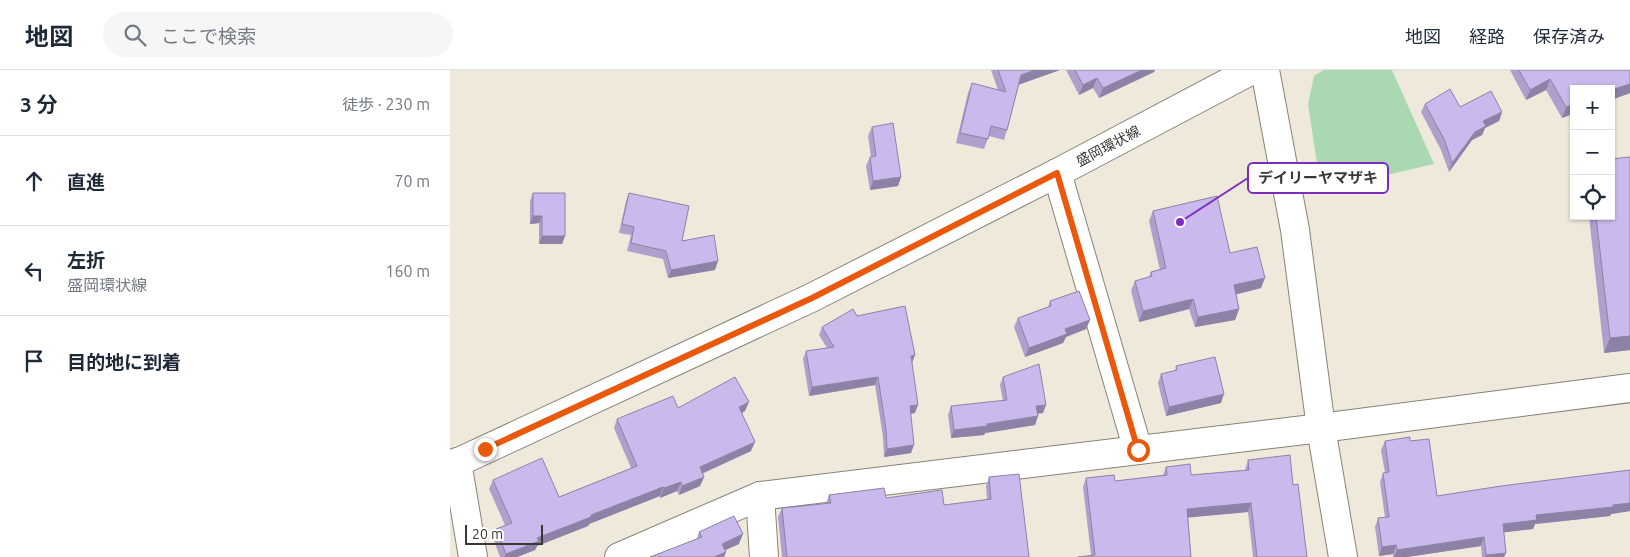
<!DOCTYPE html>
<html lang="ja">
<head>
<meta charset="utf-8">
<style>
	body { margin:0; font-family:Ubuntu,"Noto Sans JP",sans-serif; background:#f6f6f7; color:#1f2937 }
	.controls { position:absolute; right:15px; top:15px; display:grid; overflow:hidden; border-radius:0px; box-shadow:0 1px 4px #0004 }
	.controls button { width:45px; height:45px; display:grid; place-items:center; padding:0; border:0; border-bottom:1px solid #e0e1e3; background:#fff; color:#1f2937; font:25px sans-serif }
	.scale { position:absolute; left:15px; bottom:12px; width:78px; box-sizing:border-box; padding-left:5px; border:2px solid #3b3833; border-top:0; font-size:14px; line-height:18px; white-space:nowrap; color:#3b3833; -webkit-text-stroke:4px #fff; paint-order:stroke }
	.stop { position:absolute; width:15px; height:15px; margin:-11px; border:4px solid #ea580c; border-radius:50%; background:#fff }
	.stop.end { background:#ea580c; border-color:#fff; box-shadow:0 1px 5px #0008 }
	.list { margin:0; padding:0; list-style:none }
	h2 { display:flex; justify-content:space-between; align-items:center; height:65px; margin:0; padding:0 20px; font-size:21px }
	h2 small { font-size:16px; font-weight:400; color:#747a83 }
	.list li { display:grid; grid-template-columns:32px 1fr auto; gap:15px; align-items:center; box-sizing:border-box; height:90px; padding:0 20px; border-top:1px solid #e0e1e3 }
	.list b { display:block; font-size:19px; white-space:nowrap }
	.list p { margin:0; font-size:16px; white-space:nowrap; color:#747a83 }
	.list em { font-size:16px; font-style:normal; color:#747a83 }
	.icon { flex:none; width:28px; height:28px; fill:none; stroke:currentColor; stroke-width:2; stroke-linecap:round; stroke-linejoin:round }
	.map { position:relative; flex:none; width:1180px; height:487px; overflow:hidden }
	header { display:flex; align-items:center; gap:30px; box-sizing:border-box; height:70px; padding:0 25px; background:#fff; border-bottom:1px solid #e0e1e3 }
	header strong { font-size:24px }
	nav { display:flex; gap:28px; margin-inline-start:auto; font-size:18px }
	.search { width:350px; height:45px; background:#f6f6f7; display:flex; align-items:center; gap:12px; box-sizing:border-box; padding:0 18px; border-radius:28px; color:#747a83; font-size:19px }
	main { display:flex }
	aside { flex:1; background:#fff }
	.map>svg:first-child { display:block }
</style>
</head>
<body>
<header>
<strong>地図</strong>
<div class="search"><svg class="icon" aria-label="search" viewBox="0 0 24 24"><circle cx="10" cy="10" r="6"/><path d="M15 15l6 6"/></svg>ここで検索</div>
<nav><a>地図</a><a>経路</a><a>保存済み</a></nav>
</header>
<main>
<aside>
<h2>3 分<small>徒歩 · 230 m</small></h2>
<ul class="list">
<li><svg class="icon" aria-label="ahead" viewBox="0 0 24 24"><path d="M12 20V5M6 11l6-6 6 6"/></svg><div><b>直進</b></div><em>70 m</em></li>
<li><svg class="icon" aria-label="left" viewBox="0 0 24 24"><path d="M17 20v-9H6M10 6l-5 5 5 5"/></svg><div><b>左折</b><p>盛岡環状線</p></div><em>160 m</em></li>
<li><svg class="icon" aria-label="arrive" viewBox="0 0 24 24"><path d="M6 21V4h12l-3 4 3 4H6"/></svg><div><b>目的地に到着</b></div></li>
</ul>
</aside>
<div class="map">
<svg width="1180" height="487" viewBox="0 0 1180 487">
	<rect width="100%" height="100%" fill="#efe9dc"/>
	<polygon fill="#a9d8b3" points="874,0 942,0 984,94 871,120 858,34 864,6"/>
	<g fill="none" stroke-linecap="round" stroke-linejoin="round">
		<g stroke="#888377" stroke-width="30">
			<g id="minor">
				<polyline points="815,0 845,160 871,358 893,487"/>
				<polyline points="607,103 688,380"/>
				<polyline points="7,392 23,487"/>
				<polyline points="310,426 314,487"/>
				<polyline points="169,487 310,426 871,358 1180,318"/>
			</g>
		</g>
		<g stroke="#888377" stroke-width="30">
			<polyline id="major" points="0,396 361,228 607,103 802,0"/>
		</g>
		<use href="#minor" stroke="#fff" stroke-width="28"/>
		<use href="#major" stroke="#fff" stroke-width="28"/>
	</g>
	<g fill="#ae9fcc">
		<polygon points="541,0 610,0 569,14 557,60 554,70 539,66 534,79 506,73 518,23 522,13 548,20"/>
		<polygon points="616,0 705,0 704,2 649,28 643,18 629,25"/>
		<polygon points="1060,0 1180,0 1180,23 1112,48 1096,20 1076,30"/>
		<polygon points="975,34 1010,37 1052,42 1049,51 1035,58 1032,65 1022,70 999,102 991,80 971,42"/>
		<polygon points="422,57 451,107 448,116 420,120 416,96 420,87 421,87 418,66"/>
		<polygon points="83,123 115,166 112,174 89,174 89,153 80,154 80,131"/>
		<polygon points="179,123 232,171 265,200 218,208 213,189 177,181 181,165 169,163 176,131"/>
		<polygon points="703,141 780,183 811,218 786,224 789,239 785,250 745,257 739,239 689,252 681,221 685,211 699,207 701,202 710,200 699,151"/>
		<polygon points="1139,146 1161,146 1180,280 1154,283"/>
		<polygon points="600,231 640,250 636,259 616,267 613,273 575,287 564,257 568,248 598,237"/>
		<polygon points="407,246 462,293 465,343 460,344 461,383 434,387 433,367 425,315 359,326 353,289 356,281 377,278 369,265 372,257"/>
		<polygon points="726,296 771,333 716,346 708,313 711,304 725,301"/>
		<polygon points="553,307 593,343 587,344 588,346 585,355 535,363 534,365 501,368 498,345 501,336 553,331 550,315"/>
		<polygon points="228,338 295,341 292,343 301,381 252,404 254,407 250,416 229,425 227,421 210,428 210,426 139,454 138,456 87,476 85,480 67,487 50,487 43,468 46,459 55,455 39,419 43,410 109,427 181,398 164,358 167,349"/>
		<polygon points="935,371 960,371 987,426 1180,400 1180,441 1161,444 1160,446 1085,454 1083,459 1054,462 1054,487 1032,487 1031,476 957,487 943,487 943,484 929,486 925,457 928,448 935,447 930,412 933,403 935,403 931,380"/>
		<polygon points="798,390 843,415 857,487 803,487 798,442 738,447 741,487 641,485 633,417 636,408 665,411 713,405 716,397 741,405 795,400"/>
		<polygon points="539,407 579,487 332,487 328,447 332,438 376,434 379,425 436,428 494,435 537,430 536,416"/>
		<polygon points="249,462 289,474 275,480 276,482 274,487 200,487 247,469"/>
	</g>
	<g fill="#8d82a6">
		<polygon points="585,0 610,0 568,15 571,5"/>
		<polygon points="692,0 705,0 704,2 649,28 653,18"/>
		<polygon points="647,8 643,18 629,25 633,15"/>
		<polygon points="1100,9 1096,20 1076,30 1080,20"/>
		<polygon points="1180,14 1180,23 1161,30 1161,20"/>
		<polygon points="1124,34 1124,43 1112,48 1116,37"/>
		<polygon points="1052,42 1049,51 1035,58 1032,65 1022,70 999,102 1002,93 1033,51"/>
		<polygon points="451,107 448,116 420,120 423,111"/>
		<polygon points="83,146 92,146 89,153 80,154"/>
		<polygon points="92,166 115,166 112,174 89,174"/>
		<polygon points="268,191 265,200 218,208 221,200"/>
		<polygon points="815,208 811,218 780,226 784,215"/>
		<polygon points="743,229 739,239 689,252 693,241"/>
		<polygon points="789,239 785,250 745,257 748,247"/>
		<polygon points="640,250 636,259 616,267 613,273 575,287 579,278 615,259"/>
		<polygon points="1180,266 1180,280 1154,283 1160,268"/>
		<polygon points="465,285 462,293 461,286"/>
		<polygon points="428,307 425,315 359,326 362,317"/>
		<polygon points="774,324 771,333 716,346 719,337"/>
		<polygon points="299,332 295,341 286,346 289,337"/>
		<polygon points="468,335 465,343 456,344 460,336"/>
		<polygon points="596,335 593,343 583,344 586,336"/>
		<polygon points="588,346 585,355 535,363 534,365 501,368 504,360"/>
		<polygon points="305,372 301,381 246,406 250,397"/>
		<polygon points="464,375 461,383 434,387 437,379"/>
		<polygon points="254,407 250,416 229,425 232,416"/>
		<polygon points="231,412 227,421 210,428 214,418"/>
		<polygon points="213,417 210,426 139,454 138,456 87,476 85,480 67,487 54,487 56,484 87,468 141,445"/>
		<polygon points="801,433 798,442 734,448 737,439"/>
		<polygon points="1180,433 1180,441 1161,444 1160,446 1085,454 1083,459 1049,463 1053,454 1086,445"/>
		<polygon points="293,464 289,474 269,483 272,474"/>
		<polygon points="1034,467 1031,476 957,487 944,487 947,480"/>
		<polygon points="946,475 943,484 929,486 932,477"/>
		<polygon points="276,482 274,487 264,487"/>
		<polygon points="1056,483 1054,487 1035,487 1036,485"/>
	</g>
	<g fill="#cab9ed" stroke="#8d82a6">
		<polygon points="548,0 585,0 571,5 557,60 541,56 538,69 510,63 522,13 556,22"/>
		<polygon points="625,0 692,0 653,18 647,8 633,15"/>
		<polygon points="1069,0 1180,0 1180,14 1161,20 1161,19 1124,19 1124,34 1116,37 1100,9 1080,20"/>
		<polygon points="1000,19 1010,37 1041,21 1052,42 1033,51 1036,56 1025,62 1002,93 995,71 975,34"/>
		<polygon points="443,53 451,107 423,111 420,87 426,86 422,57"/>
		<polygon points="1180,87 1180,266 1160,268 1146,146 1161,146 1161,89"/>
		<polygon points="83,123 115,123 115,166 92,166 92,146 83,146"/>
		<polygon points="179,123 239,136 232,171 264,165 268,191 221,200 216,181 181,173 184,157 172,154"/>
		<polygon points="767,126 780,183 807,177 815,208 784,215 789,239 748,247 743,229 693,241 685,211 702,206 701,202 716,198 703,141"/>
		<polygon points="629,221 640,250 615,259 617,264 579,278 568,248 601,236 600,231"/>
		<polygon points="455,236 465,285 461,286 468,335 460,336 464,375 437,379 436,359 428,307 362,317 356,281 384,277 372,257 403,239 407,246"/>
		<polygon points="765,287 774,324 719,337 711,304 727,300 726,296"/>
		<polygon points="589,294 596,335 586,336 588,346 537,354 537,356 504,360 501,336 557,330 553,307"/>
		<polygon points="285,307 299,332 289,337 305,372 250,397 254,407 232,416 231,412 214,418 213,417 141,445 141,447 87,468 89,471 56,484 46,459 62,453 43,410 92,388 109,427 187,396 167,349 223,326 228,338"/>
		<polygon points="960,367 960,371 979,369 987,426 1051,416 1180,400 1180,433 1163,435 1163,437 1086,445 1087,450 1053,454 1056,483 1036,485 1034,467 947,480 946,475 932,477 928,448 939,447 933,403 939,402 935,371"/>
		<polygon points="840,385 843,415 848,414 857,487 807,487 801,433 737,439 741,487 628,487 645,485 636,408 664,405 665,411 717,405 716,397 740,394 741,405 799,400 798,390"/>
		<polygon points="569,404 579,487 337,487 332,438 381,433 379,425 434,418 436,428 492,420 494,435 541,429 539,407"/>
		<polygon points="284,446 293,464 272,474 276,482 264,487 200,487 252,467 249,462"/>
	</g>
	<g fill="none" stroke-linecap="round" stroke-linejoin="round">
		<polyline stroke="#ea580c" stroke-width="6" points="35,379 362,228 607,103 688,380"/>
	</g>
	<g text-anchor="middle" stroke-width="4" stroke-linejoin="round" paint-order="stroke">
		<g font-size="14" fill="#3b3833" stroke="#fff">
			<text transform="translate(658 76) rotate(-28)" y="5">盛岡環状線</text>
		</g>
	</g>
	<path fill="none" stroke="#7b2cbf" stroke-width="2" d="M730 152L798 108"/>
	<circle fill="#7b2cbf" stroke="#fff" stroke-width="2" cx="730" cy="152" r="5"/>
	<rect fill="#fff" stroke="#7b2cbf" stroke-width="2" x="798" y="93" width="140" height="30" rx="5"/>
	<g font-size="15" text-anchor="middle" font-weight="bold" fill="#3b3833">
		<text x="868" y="113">デイリーヤマザキ</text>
	</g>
</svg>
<div class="controls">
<button>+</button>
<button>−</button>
<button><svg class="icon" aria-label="locate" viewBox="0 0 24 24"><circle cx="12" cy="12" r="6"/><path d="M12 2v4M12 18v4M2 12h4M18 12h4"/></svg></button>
</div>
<div class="scale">20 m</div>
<div class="stop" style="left:688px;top:380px"></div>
<div class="stop end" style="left:35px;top:379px"></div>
</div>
</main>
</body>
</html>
